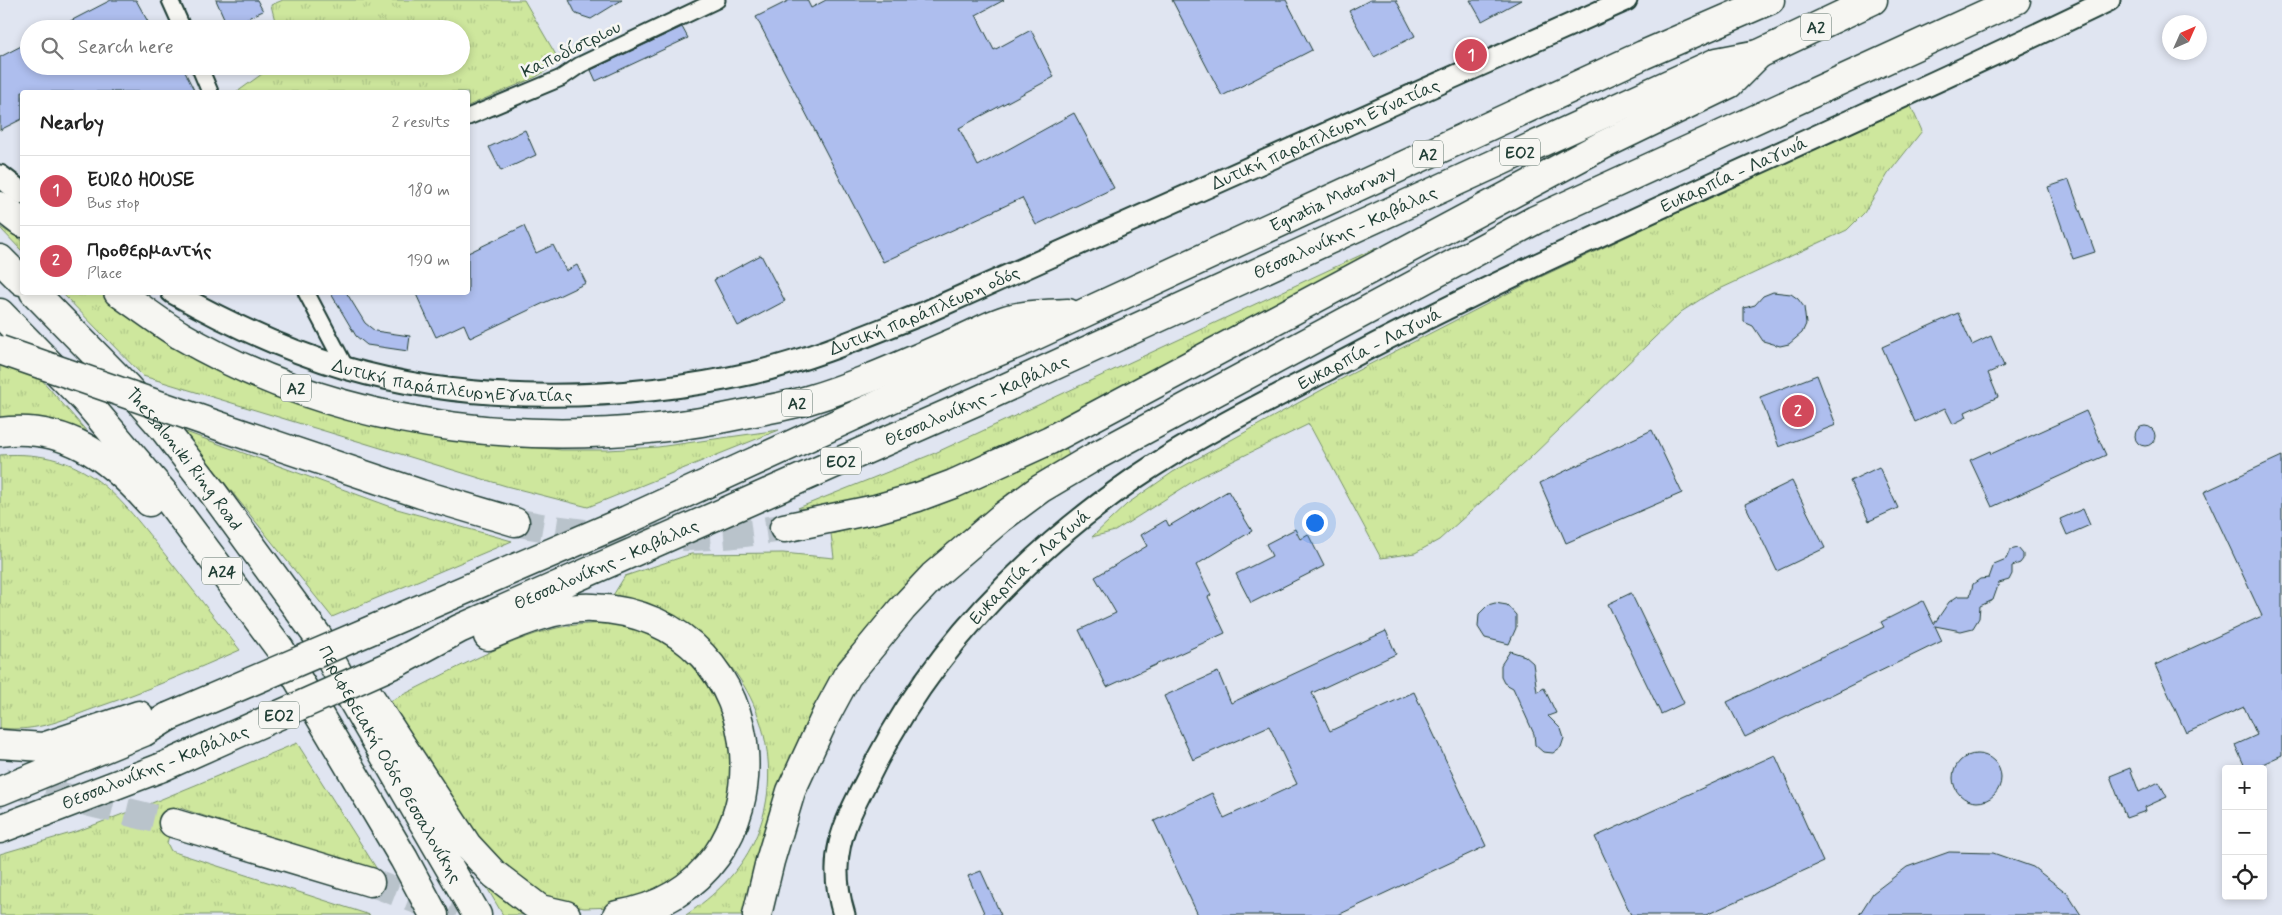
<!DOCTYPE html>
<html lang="en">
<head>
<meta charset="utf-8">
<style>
	body { margin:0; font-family:Mynerve,sans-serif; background:#f2f2f2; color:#222 }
	.controls { position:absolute; right:15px; bottom:15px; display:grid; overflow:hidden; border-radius:5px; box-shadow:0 2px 8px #0003 }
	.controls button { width:45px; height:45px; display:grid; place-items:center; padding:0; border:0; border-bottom:1px solid #e0e0e0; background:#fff; color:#222; font:25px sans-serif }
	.compass { position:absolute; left:2162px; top:15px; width:45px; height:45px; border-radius:50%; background:#fff; box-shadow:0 2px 8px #0003; rotate:45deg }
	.you { position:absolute; left:1314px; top:522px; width:18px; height:18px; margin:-12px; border:4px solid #fff; border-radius:50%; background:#1a73e8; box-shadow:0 0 0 8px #1a73e833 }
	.badge { display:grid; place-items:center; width:32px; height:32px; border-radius:50%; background:#d1495b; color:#fff; font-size:16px; font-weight:700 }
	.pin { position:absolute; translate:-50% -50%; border:2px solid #fff; box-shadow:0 1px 5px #0006 }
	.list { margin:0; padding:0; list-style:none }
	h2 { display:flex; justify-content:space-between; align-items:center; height:65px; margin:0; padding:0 20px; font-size:21px }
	h2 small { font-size:16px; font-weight:400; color:#767676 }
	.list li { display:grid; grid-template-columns:32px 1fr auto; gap:15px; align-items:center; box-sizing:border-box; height:70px; padding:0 20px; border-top:1px solid #e0e0e0 }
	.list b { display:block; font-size:19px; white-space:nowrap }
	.list p { margin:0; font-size:16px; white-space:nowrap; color:#767676 }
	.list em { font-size:16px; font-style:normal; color:#767676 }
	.icon { flex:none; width:28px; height:28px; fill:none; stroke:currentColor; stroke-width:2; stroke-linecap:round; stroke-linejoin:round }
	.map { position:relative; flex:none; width:2282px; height:915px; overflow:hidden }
	.search { position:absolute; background:#fff; box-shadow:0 2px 8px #0003; left:20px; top:20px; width:450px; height:55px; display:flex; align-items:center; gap:12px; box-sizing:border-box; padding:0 18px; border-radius:28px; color:#767676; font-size:19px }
	.panel { position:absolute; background:#fff; box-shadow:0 2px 8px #0003; left:20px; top:90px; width:450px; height:205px; border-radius:5px }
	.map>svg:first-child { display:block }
</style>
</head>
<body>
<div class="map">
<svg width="2282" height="915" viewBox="0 0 2282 915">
	<defs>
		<pattern id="grass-tufts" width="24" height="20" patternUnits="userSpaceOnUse" patternTransform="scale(1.25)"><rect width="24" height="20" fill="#cee79d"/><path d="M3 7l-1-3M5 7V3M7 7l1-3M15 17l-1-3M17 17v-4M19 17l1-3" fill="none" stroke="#b0c788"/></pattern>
	</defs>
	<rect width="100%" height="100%" fill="#e0e5f1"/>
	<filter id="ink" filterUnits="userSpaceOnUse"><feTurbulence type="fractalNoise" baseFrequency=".02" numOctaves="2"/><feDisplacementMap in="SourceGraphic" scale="10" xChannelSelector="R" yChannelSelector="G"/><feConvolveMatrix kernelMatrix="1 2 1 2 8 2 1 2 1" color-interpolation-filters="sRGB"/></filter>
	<g filter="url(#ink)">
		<g fill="url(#grass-tufts)" stroke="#769268">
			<polygon points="283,0 524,0 560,62 536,77 468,106 468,92 237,92 273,66 461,66 461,29 277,29 271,5"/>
			<polygon points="1910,104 1922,131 1888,174 1864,213 1847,230 1709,294 1681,312 1531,457 1439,540 1415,553 1381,558 1309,424 1200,477 1115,531 1092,537 1127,504 1173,472 1347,376 1532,281"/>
			<polygon points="0,227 22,240 22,251 0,228"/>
			<polygon points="1378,247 1379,251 1313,284 1267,311 1166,362 1105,399 954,473 838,511 798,508 935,453"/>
			<polygon points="62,293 104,293 126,308 470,441 561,450 608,450 658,447 779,430 588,507 506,486 143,376"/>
			<polygon points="0,362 41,379 96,442 0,422"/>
			<polygon points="183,431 397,509 512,541 332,617"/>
			<path d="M1066,447l3,9 -91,61 -61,57 -78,87 -49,98 -36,124 -5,32h-63c28,-19 54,-43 68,-74 33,-70 8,-158 -53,-203 -19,-15 -44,-18 -66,-28 -8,-3 -15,-9 -23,-13l13,-21 66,-22 92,-1 51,5 -3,-24 86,-22z"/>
			<path d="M0,455c88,-6 118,41 167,102 24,31 49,62 73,93 -46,20 -92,40 -139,56 -35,12 -63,27 -101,22z"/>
			<path d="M610,623l40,10 50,32 35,69 -6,80 -43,60 -69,33 -33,1 -17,-3 -15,-4 -31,-18 -45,-47 -88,-134c52,-24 113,-61 169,-74 18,-4 35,-4 53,-5z"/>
			<polygon points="297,743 380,874 177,807 167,843 171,851 370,915 0,915 0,854 78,831 152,803"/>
			<polygon points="486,886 523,915 503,915"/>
		</g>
		<g fill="#aebeee" stroke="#1f3d34">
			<polygon points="111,0 136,0 152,29 55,29"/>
			<polygon points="216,0 257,0 263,11 228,27"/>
			<polygon points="569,0 622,0 591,19 576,14"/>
			<polygon points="790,0 807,0 811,8 826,0 1004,0 976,15 994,50 1031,30 1054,77 959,128 978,166 1074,113 1114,188 1036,225 1022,198 883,262 756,17"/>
			<polygon points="1172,0 1286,0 1312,50 1222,96"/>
			<polygon points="1370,0 1396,0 1415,36 1374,57 1349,11"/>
			<polygon points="1470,0 1521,0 1482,21"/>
			<polygon points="682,27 688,38 596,81 591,70"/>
			<polygon points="29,42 29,66 182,66 195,92 22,92 22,119 0,130 0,57"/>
			<polygon points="525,130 536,155 501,171 489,147"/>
			<polygon points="2069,180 2095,252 2073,259 2048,187"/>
			<polygon points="524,226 536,253 553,245 566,271 577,265 586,283 470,338 464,324 436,337 415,292 468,292 468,253"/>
			<polygon points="761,255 785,301 738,326 714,280"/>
			<polygon points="330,292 346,292 365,323 375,331 410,336 408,351 367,345 356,336"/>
			<polygon points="1773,292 1791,294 1798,299 1804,307 1806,324 1802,333 1789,344 1780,346 1763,341 1753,326 1744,322 1744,308 1755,305 1763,296"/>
			<polygon points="1958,313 1972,345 1991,336 2004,366 1988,373 1998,397 1965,412 1967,417 1953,424 1945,408 1915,422 1882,347"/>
			<polygon points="1817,375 1836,425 1779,447 1760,397"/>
			<polygon points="2086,411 2106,455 1992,507 1970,460 1990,451 1991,454"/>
			<circle cx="2145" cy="436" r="10"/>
			<polygon points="1652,430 1682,493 1566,543 1540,483"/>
			<polygon points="2282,456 2282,755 2252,769 2246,769 2235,745 2257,735 2244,707 2186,733 2155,665 2262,616 2204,492"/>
			<polygon points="1879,467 1898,508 1869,521 1850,481"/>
			<polygon points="1792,481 1825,548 1777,571 1745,504"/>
			<polygon points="1228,491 1252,531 1196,565 1211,595 1208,597 1225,633 1107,687 1079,630 1116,613 1095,577 1147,546 1141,535 1166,520 1169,526"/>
			<polygon points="2083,509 2090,525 2067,535 2060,519"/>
			<polygon points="1295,529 1300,539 1308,534 1324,566 1251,603 1236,574 1272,556 1266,544"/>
			<polygon points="2018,548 2023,554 2023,559 2020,563 2012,566 2012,574 2009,580 1999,583 1993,600 1980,606 1979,618 1973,628 1961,631 1935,626 1942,641 1745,737 1727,702 1884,627 1881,622 1923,601 1934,624 1949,602 1958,596 1970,596 1973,584 1980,579 1989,578 1994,564 2006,559 2010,550"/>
			<polygon points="1631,593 1684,703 1661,714 1608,604"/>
			<polygon points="1495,603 1507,605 1516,615 1516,628 1509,644 1485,638 1478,627 1479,614 1488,605"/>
			<polygon points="1386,631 1396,654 1312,693 1330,731 1414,692 1486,846 1338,915 1198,915 1154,821 1212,793 1224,818 1297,784 1269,726 1193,760 1164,696 1218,672 1231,703"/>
			<polygon points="1510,651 1525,656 1533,663 1537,692 1544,688 1556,713 1548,716 1561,729 1564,738 1561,747 1553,753 1543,752 1535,745 1534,734 1513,688 1504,683 1501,677 1501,665"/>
			<circle cx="1977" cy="778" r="24"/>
			<polygon points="1775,755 1823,862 1706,915 1631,915 1595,837"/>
			<polygon points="2130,768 2139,792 2159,782 2167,797 2145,807 2146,811 2126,818 2110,776"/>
			<polygon points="1949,852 1993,853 2033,867 2067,893 2081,915 1859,915 1873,893 1907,867"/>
			<polygon points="981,871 1001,915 985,915 968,876"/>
		</g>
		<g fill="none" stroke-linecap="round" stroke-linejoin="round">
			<g stroke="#b9c3cb" stroke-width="28" stroke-dasharray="28 14" stroke-linecap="butt">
				<path d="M515,522c56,12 114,16 170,15 33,0 66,-5 99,-9"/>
				<polyline points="4,782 173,823"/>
				<polyline points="370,882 456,915"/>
			</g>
			<g stroke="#1f3d34" stroke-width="19">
				<g id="street">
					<polyline points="170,0 183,29"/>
					<polyline points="199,66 210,92"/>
					<polyline points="468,117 561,78 580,65 717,0"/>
					<polyline points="306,292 346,368"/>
				</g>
			</g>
			<g stroke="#1f3d34" stroke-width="25">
				<g id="secondary">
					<polyline points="0,176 22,193"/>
					<path id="s1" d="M172,292c55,31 113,58 173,76 128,37 279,34 408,5 59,-14 115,-38 171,-60l702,-313"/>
					<path id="s2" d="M844,915c-20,-66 5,-98 33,-155 60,-116 152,-208 258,-282 59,-40 123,-72 186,-105 85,-45 171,-88 258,-128 176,-82 355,-160 530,-245"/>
				</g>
			</g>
			<g stroke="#1f3d34" stroke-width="31">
				<g id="highway">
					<polyline points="0,206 22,223"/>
					<polyline points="0,259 22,281"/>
					<path id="s3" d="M34,292l92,94 37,42 48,62 108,148 35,65 123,212"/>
					<path d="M118,292c20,14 41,30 62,43 169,99 375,119 564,79 21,-4 43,-8 64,-14 51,-15 100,-38 149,-59 18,-7 37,-19 56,-23 17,-4 37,-4 55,-5"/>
					<polyline points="0,313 85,400 162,491 280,649 404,859 434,915"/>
					<polyline points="228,429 421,494 515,522"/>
					<path d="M0,432c65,-8 108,24 149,70"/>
					<polyline points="784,528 876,509 918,497 953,484 1050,440 1603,145 1729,84 1759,54"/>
					<path id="s4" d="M376,628l251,-108 325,-149 67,-28 624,-288 127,-55"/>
					<path d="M488,636c32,-14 70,-30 105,-28 190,8 205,278 24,307"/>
					<path id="s5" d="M398,662l61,-33 520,-229 738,-338 42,-8 114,-54"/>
					<polyline points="368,694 467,845 494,874 540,909 566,915"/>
					<polyline points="0,744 43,747 139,715"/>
					<polyline points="0,791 144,732 168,717"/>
					<polyline points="173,823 370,882"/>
					<polyline points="0,829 160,768"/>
					<polyline points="757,915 770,861 791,791 827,713 847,676 902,609 933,576 1001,518 1040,489 1094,457 1535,220 2016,0"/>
				</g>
			</g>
			<use href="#street" stroke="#f6f6f2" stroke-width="15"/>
			<use href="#secondary" stroke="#f6f6f2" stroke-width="21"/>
			<use href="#highway" stroke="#f6f6f2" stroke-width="28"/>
			<g stroke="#1f3d34" stroke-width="31" stroke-linecap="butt">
				<g id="highway-bridge">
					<polyline points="0,350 228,429"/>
					<polyline points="168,717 376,628"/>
					<polyline points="160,768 398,662"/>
				</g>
			</g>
			<use href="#highway-bridge" stroke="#f6f6f2" stroke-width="28"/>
		</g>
	</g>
	<g text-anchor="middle" stroke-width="5" stroke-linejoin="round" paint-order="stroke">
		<g fill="#f6f6f2" stroke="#60746d" stroke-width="1">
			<rect x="1801" y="13.5" width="30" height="27" rx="4"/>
			<rect x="1500" y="138.5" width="40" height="27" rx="4"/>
			<rect x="1413" y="140.5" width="30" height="27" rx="4"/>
			<rect x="281" y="374.5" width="30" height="27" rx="4"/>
			<rect x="782" y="389.5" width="30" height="27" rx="4"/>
			<rect x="821" y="447.5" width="40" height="27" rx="4"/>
			<rect x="202" y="557.5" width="40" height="27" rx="4"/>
			<rect x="259" y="701.5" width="40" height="27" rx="4"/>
		</g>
		<g font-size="16" font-weight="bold" fill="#1f3d34">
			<text x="1816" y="33">Α2</text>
			<text x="1520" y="158">ΕΟ2</text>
			<text x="1428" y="160">Α2</text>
			<text x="296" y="394">Α2</text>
			<text x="797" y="409">Α2</text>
			<text x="841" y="467">ΕΟ2</text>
			<text x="222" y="577">Α24</text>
			<text x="279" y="721">ΕΟ2</text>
		</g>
		<g font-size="18" fill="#1f3d34" stroke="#f6f6f2">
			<text transform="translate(571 49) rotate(-26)" y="6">Καποδίστριου</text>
			<text dy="6" stroke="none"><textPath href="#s1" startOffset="1222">Δυτική παράπλευρη Εγνατίας</textPath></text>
			<text dy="6" stroke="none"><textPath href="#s2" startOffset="1222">Ευκαρπία - Λαγυνά</textPath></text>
			<text dy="6" stroke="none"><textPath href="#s4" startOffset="1049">Egnatia Motorway</textPath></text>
			<text dy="6" stroke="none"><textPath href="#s5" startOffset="1040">Θεσσαλονίκης - Καβάλας</textPath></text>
			<text dy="6" stroke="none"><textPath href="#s1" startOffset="784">Δυτική παράπλευρη οδός</textPath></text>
			<text dy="6" stroke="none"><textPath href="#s2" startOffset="818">Ευκαρπία - Λαγυνά</textPath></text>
			<text dy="6" stroke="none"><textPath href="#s1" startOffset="298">Δυτική παράπλευρηΕγνατίας</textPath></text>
			<text dy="6" stroke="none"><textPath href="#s5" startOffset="635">Θεσσαλονίκης - Καβάλας</textPath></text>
			<text dy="6" stroke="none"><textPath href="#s3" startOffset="225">Thessaloniki Ring Road</textPath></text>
			<text dy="6" stroke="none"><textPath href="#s5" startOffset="230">Θεσσαλονίκης - Καβάλας</textPath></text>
			<text dy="6" stroke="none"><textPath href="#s2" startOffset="412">Ευκαρπία - Λαγυνά</textPath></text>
			<text dy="6" stroke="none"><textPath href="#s3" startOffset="594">Περιφερειακή Οδός Θεσσαλονίκης</textPath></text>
			<text transform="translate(155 767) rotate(-22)" y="6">Θεσσαλονίκης - Καβάλας</text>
		</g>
	</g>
</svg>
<div class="controls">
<button>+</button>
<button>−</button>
<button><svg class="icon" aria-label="locate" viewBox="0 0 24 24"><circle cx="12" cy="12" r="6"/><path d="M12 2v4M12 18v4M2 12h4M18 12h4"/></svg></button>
</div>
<svg class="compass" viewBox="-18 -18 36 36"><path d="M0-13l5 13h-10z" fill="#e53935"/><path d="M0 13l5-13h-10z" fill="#767676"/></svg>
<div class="you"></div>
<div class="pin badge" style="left:1471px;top:55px">1</div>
<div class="pin badge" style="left:1798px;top:411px">2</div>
<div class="search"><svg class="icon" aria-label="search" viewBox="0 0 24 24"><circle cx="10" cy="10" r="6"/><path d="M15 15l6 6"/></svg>Search here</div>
<section class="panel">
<h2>Nearby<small>2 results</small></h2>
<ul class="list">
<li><span class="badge">1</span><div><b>EURO HOUSE</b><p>Bus stop</p></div><em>180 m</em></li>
<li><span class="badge">2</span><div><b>Προθερμαντής</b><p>Place</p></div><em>190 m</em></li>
</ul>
</section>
</div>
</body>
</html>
